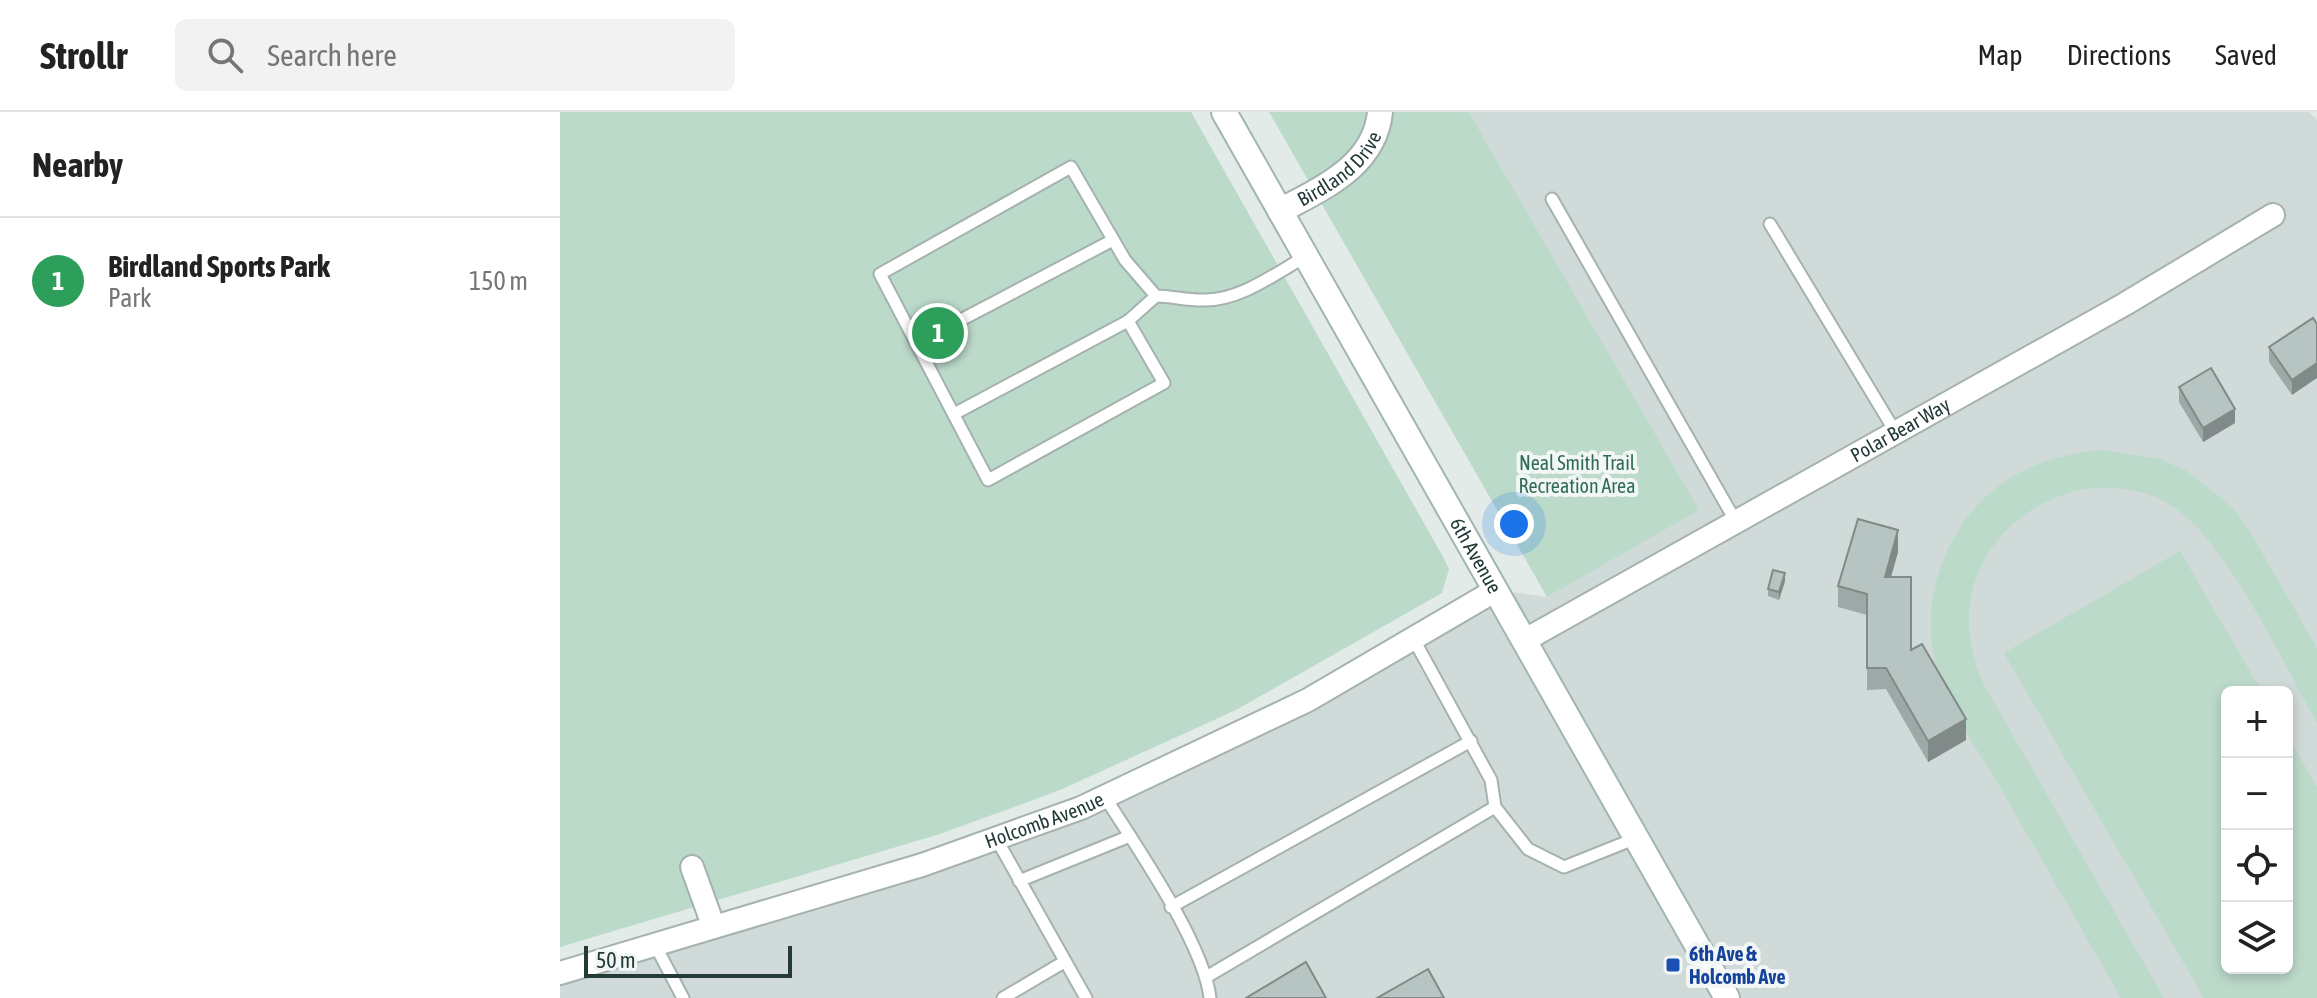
<!DOCTYPE html>
<html lang="en">
<head>
<meta charset="utf-8">
<style>
	body { margin:0; font-family:"Asap Condensed",sans-serif; background:#f2f2f2; color:#222 }
	.controls { position:absolute; right:24px; bottom:24px; display:grid; overflow:hidden; border-radius:12px; box-shadow:0 4px 12px #0003 }
	.controls button { width:72px; height:72px; display:grid; place-items:center; padding:0; border:0; border-bottom:2px solid #e0e0e0; background:#fff; color:#222; font:40px sans-serif }
	.scale { position:absolute; left:24px; bottom:20px; width:208px; box-sizing:border-box; padding-left:8px; border:4px solid #233a38; border-top:0; font-size:22px; line-height:28px; white-space:nowrap; color:#233a38; -webkit-text-stroke:6px #f2f7f6; paint-order:stroke }
	.you { position:absolute; left:954px; top:412px; width:28px; height:28px; margin:-20px; border:6px solid #fff; border-radius:50%; background:#1a73e8; box-shadow:0 0 0 12px #1a73e833 }
	.badge { display:grid; place-items:center; width:52px; height:52px; border-radius:50%; background:#7a5a40; color:#fff; font-size:26px; font-weight:700 }
	.pin { position:absolute; translate:-50% -50%; border:4px solid #fff; box-shadow:0 2px 8px #0006 }
	.list { margin:0; padding:0; list-style:none }
	h2 { display:flex; justify-content:space-between; align-items:center; height:104px; margin:0; padding:0 32px; font-size:34px }
	h2 small { font-size:26px; font-weight:400; color:#767676 }
	.list li { display:grid; grid-template-columns:52px 1fr auto; gap:24px; align-items:center; box-sizing:border-box; height:128px; padding:0 32px; border-top:2px solid #e0e0e0 }
	.list b { display:block; font-size:30px; white-space:nowrap }
	.list p { margin:0; font-size:26px; white-space:nowrap; color:#767676 }
	.list em { font-size:26px; font-style:normal; color:#767676 }
	.icon { flex:none; width:44px; height:44px; fill:none; stroke:currentColor; stroke-width:2; stroke-linecap:round; stroke-linejoin:round }
	.map { position:relative; flex:none; width:1757px; height:886px; overflow:hidden }
	header { display:flex; align-items:center; gap:48px; box-sizing:border-box; height:112px; padding:0 40px; background:#fff; border-bottom:2px solid #e0e0e0 }
	header strong { font-size:38px }
	nav { display:flex; gap:44px; margin-inline-start:auto; font-size:28px }
	.search { width:560px; height:72px; background:#f2f2f2; display:flex; align-items:center; gap:20px; box-sizing:border-box; padding:0 28px; border-radius:12px; color:#767676; font-size:30px }
	main { display:flex }
	aside { flex:1; background:#fff }
	.map>svg:first-child { display:block }
</style>
</head>
<body>
<header>
<strong>Strollr</strong>
<div class="search"><svg class="icon" aria-label="search" viewBox="0 0 24 24"><circle cx="10" cy="10" r="6"/><path d="M15 15l6 6"/></svg>Search here</div>
<nav><a>Map</a><a>Directions</a><a>Saved</a></nav>
</header>
<main>
<aside>
<h2>Nearby<small></small></h2>
<ul class="list">
<li><span class="badge" style="background:#2e9e5b">1</span><div><b>Birdland Sports Park</b><p>Park</p></div><em>150 m</em></li>
</ul>
</aside>
<div class="map">
<svg width="1757" height="886" viewBox="0 0 1757 886">
	<rect width="100%" height="100%" fill="#e2ebe8"/>
	<path fill="#d0dad8" fill-rule="evenodd" d="M909,0h840l8,8v878h-1757v-25l521,-165 415,-218 51,7 151,-87zM1667,580h60v276h-60z"/>
	<g fill="#bcdaca">
		<polygon points="0,0 631,0 882,443 889,457 882,481 676,598 500,678 380,722 0,835"/>
		<polygon points="709,0 909,0 1139,398 987,485"/>
		<path d="M1542,338l58,9 27,12 45,36 17,23 68,118v75c-33,-58 -93,-188 -148,-219 -86,-49 -201,18 -200,117 0,23 6,44 15,64l180,313h-43c-40,-70 -81,-141 -121,-211 -26,-44 -62,-90 -68,-142 -5,-45 7,-89 34,-126 33,-45 82,-64 136,-69z"/>
		<polygon points="1620,439 1702,580 1667,580 1667,856 1727,856 1727,623 1757,675 1757,886 1644,886 1444,541"/>
	</g>
	<g fill="none" stroke-linecap="round" stroke-linejoin="round">
		<g stroke="#a5b2b0" stroke-width="15">
			<g id="service">
				<polyline points="992,87 1176,410"/>
				<polyline points="1210,112 1336,321"/>
				<path d="M596,184l-28,25 36,62 -176,97 -108,-206 191,-107 54,93 31,36c15,0 29,4 45,4 37,2 74,-26 105,-44"/>
				<polyline points="357,231 553,128"/>
				<polyline points="394,302 568,209"/>
				<polyline points="853,526 931,668 935,695 968,737 1004,755 1074,727"/>
				<path d="M545,685c31,49 99,147 105,201"/>
				<polyline points="437,728 526,886"/>
				<polyline points="459,769 570,724"/>
				<polyline points="611,795 911,629"/>
				<polyline points="94,831 123,886"/>
				<polyline points="648,864 935,695"/>
				<polyline points="443,886 504,850"/>
			</g>
		</g>
		<g stroke="#a5b2b0" stroke-width="26">
			<g id="minor">
				<path id="s1" d="M965,528l600,-336 148,-89"/>
				<polyline points="132,755 153,813"/>
				<path id="s2" d="M0,861l362,-108 159,-57 227,-108 188,-110"/>
			</g>
		</g>
		<g stroke="#a5b2b0" stroke-width="28">
			<g id="tertiary">
				<path id="s3" d="M720,99c42,-23 95,-45 100,-99"/>
			</g>
		</g>
		<g stroke="#a1b5b2" stroke-width="28">
			<g id="secondary">
				<path id="s4" d="M664,0l503,886"/>
			</g>
		</g>
		<use href="#service" stroke="#fff" stroke-width="11"/>
		<use href="#minor" stroke="#fff" stroke-width="22"/>
		<use href="#tertiary" stroke="#fff" stroke-width="24"/>
		<use href="#secondary" stroke="#fff" stroke-width="24"/>
	</g>
	<g fill="#9da9a7">
		<polygon points="1757,212 1732,283 1709,250 1709,235"/>
		<polygon points="1619,275 1675,311 1643,330 1619,290"/>
		<polygon points="1338,440 1331,465 1351,538 1406,628 1368,650 1326,577 1307,578 1307,503 1278,495 1278,474"/>
		<polygon points="1225,469 1219,488 1208,484 1208,477"/>
	</g>
	<g fill="#808a88">
		<polygon points="1757,251 1757,266 1732,283 1732,268"/>
		<polygon points="1675,297 1675,311 1643,330 1643,316"/>
		<polygon points="1338,418 1338,440 1325,486 1325,465"/>
		<polygon points="1225,461 1225,469 1219,488 1219,480"/>
		<polygon points="1406,607 1406,628 1368,650 1368,629"/>
	</g>
	<g fill="#b7c5c2" stroke="#808a88" stroke-width="2">
		<polygon points="1753,206 1757,212 1757,251 1732,268 1709,235"/>
		<polygon points="1651,256 1675,297 1643,316 1619,275"/>
		<polygon points="1298,407 1338,418 1325,465 1351,465 1351,538 1362,532 1406,607 1368,629 1326,556 1307,556 1307,482 1278,474"/>
		<polygon points="1213,458 1225,461 1219,480 1208,477"/>
		<polygon points="746,850 766,886 686,886"/>
		<polygon points="868,857 884,886 817,886"/>
	</g>
	<rect fill="#1a4fb4" stroke="#f2f7f6" stroke-width="3" x="1105" y="845" width="16" height="16" rx="4"/>
	<g text-anchor="middle" stroke-width="8" stroke-linejoin="round" paint-order="stroke">
		<g font-size="20" fill="#233a38" stroke="#f2f7f6">
			<text dy="7" stroke="none"><textPath href="#s3" startOffset="74">Birdland Drive</textPath></text>
			<text dy="7" stroke="none"><textPath href="#s1" startOffset="430">Polar Bear Way</textPath></text>
			<text dy="7" stroke="none"><textPath href="#s4" startOffset="510">6th Avenue</textPath></text>
			<text dy="7" stroke="none"><textPath href="#s2" startOffset="508">Holcomb Avenue</textPath></text>
		</g>
		<g font-size="20" fill="#316d54" stroke="#f2f7f6">
			<text x="1017" y="358">Neal Smith Trail<tspan x="1017" dy="23">Recreation Area</tspan></text>
		</g>
		<g font-size="20" font-weight="bold" fill="#164399" stroke="#f2f7f6" text-anchor="start">
			<text x="1129" y="849">6th Ave &amp;<tspan x="1129" dy="23">Holcomb Ave</tspan></text>
		</g>
	</g>
</svg>
<div class="controls">
<button>+</button>
<button>−</button>
<button><svg class="icon" aria-label="locate" viewBox="0 0 24 24"><circle cx="12" cy="12" r="6"/><path d="M12 2v4M12 18v4M2 12h4M18 12h4"/></svg></button>
<button><svg class="icon" aria-label="layers" viewBox="0 0 24 24"><path d="M12 4l9 5-9 5-9-5zM3 14l9 5 9-5"/></svg></button>
</div>
<div class="scale">50 m</div>
<div class="you"></div>
<div class="pin badge" style="left:378px;top:221px;background:#2e9e5b">1</div>
</div>
</main>
</body>
</html>
